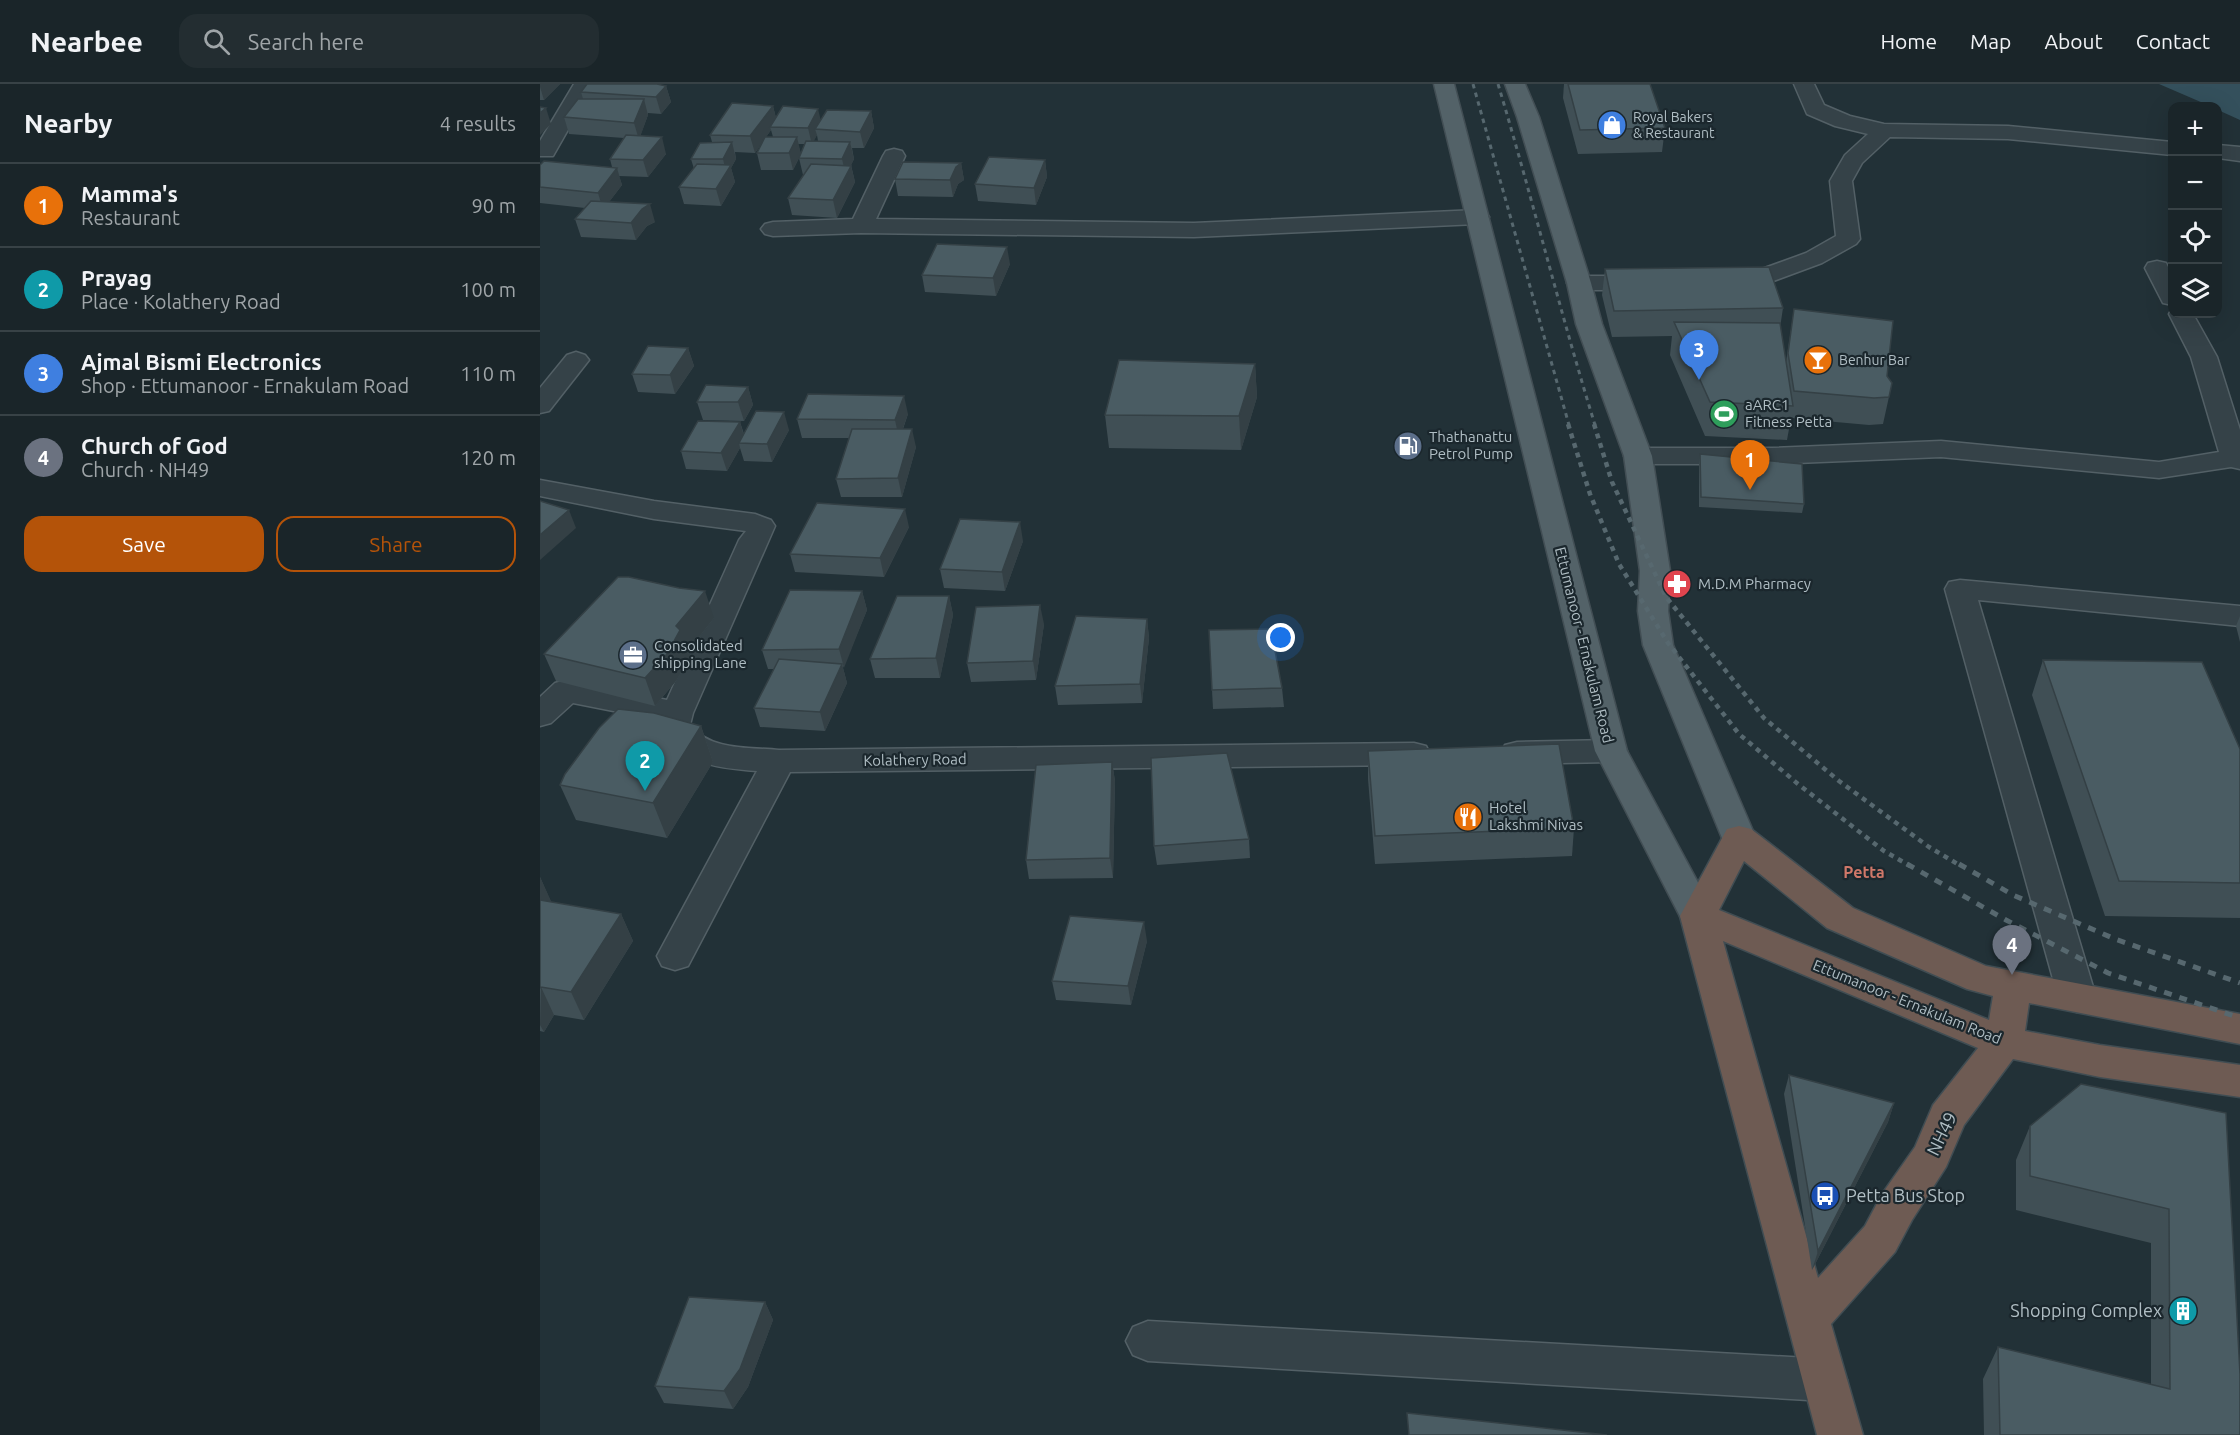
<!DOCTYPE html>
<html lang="en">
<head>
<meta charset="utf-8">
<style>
	body { margin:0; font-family:Ubuntu,sans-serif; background:#232d31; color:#f1f3f6 }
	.controls { position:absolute; right:18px; top:18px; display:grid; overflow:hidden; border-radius:12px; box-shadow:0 6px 24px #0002 }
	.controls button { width:54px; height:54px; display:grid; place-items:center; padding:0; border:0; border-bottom:2px solid #384246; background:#1a2529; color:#f1f3f6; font:30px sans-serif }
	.you { position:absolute; left:741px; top:554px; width:21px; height:21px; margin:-15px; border:4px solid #fff; border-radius:50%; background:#1a73e8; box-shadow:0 0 0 9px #1a73e833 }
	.badge { display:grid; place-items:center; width:39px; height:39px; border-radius:50%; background:#b45309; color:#fff; font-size:20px; font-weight:700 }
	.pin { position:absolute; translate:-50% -50px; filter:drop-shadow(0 2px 3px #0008) }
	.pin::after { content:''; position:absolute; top:32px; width:21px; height:18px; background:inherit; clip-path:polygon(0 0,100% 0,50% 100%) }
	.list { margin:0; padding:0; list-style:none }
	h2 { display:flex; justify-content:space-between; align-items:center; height:78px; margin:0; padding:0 24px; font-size:26px }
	h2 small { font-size:20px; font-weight:400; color:#9fa5a8 }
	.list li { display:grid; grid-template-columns:39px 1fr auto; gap:18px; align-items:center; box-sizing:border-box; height:84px; padding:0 24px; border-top:2px solid #384246 }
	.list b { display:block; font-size:22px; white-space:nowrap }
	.list p { margin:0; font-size:20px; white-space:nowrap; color:#9fa5a8 }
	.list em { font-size:20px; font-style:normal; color:#9fa5a8 }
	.actions { display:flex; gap:12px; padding:18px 24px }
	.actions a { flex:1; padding:14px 0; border:2px solid #b45309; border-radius:18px; text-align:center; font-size:21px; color:#b45309 }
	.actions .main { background:#b45309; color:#fff }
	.icon { flex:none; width:33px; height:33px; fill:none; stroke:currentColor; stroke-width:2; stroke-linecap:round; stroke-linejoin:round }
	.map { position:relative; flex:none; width:1700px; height:1351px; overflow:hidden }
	header { display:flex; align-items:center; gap:36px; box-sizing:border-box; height:84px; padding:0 30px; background:#1a2529; border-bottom:2px solid #384246 }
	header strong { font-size:28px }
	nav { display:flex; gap:33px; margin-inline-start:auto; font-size:21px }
	.search { width:420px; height:54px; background:#232d31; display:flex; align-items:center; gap:15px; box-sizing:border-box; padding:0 21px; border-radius:18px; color:#9fa5a8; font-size:22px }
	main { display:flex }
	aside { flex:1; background:#1a2529 }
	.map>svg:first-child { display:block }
</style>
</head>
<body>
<header>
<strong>Nearbee</strong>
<div class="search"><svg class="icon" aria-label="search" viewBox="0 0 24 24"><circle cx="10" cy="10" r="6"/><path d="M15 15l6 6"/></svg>Search here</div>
<nav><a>Home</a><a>Map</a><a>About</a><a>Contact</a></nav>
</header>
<main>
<aside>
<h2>Nearby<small>4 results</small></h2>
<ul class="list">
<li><span class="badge" style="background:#e8710a">1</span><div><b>Mamma's</b><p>Restaurant</p></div><em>90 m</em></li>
<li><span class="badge" style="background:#0f9aa8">2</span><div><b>Prayag</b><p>Place · Kolathery Road</p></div><em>100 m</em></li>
<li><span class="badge" style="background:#3f7fe0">3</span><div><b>Ajmal Bismi Electronics</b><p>Shop · Ettumanoor - Ernakulam Road</p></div><em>110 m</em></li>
<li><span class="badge" style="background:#6b7280">4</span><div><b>Church of God</b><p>Church · NH49</p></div><em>120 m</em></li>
</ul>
<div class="actions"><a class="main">Save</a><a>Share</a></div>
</aside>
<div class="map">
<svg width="1700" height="1351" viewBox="0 0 1700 1351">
	<rect width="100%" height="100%" fill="#223137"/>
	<polygon fill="#34505c" points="1619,0 1700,0 1700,36 1678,26 1678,22 1670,22"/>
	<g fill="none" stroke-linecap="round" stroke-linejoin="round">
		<g stroke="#536066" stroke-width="3">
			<g id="minor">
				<polygon points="34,0 54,0 13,72 0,72 0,57"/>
				<polygon points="1254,0 1274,0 1284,21 1310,32 1344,40 1468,42 1632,58 1632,71 1468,55 1350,53 1322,79 1312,97 1320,155 1316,160 1282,179 1220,202 1211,204 1179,202 1176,197 1179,192 1208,190 1266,169 1296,152 1290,97 1305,71 1328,50 1295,42 1267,30"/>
				<polygon points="1678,61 1700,63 1700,77 1678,74"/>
				<polygon points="354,65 362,67 365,72 336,135 654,139 937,126 945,128 949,133 945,138 937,140 654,153 321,149 233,152 225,150 221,145 225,140 233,138 313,135 343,72 346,67"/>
				<polygon points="1617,177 1626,179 1632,191 1632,221 1623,219 1605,184 1608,179"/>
				<polygon points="1039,192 1109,192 1118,194 1121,199 1118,204 1109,206 1039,206 1030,204 1027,199 1030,194"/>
				<polygon points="1632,225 1632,230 1653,230 1677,273 1700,346 1700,385 1691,383 1619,394 1401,373 1232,380 1098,380 1088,378 1084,372 1088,366 1098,364 1232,364 1401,357 1619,378 1679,368 1651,273 1629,230"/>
				<polygon points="36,268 45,271 49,276 9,327 0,329 0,304 27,271"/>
				<path d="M0,396l114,21 101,13 16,6 4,6 -82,187 -3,12c20,26 60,22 89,25l635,-7 12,3 4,8 -4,8 -12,3 -624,7 -102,194 -13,4 -13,-4 -5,-10 100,-185c-42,-3 -76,-7 -99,-45l1,-6 -86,-17 -22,20 -11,3v-29l15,-14 11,-3 101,20 72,-160 7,-9 -92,-12 -114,-23z"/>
				<polygon points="1420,496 1700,522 1700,542 1438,516 1556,913 1550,923 1537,928 1524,923 1518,913 1405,505 1409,498"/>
				<polygon points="1071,656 1083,659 1087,667 1083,675 1071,678 977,680 965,677 961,669 965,661 977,658"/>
				<polygon points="608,1237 1285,1275 1301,1281 1307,1296 1301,1311 1285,1317 608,1277 593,1271 586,1257 593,1243"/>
			</g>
		</g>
		<g stroke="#424e54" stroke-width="3">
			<g id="major">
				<polygon points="894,0 914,0 1087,667 1176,832 1171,842 1158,846 1145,842 1055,667"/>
				<polygon points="965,0 985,0 999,33 1051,199 1062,240 1112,372 1130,487 1128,527 1133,561 1216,754 1211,763 1199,766 1187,763 1182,754 1103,561 1098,527 1100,487 1084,372 1036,240 1027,199 977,33"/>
			</g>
		</g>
		<g stroke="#404d53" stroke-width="3">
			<path id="highway" d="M1199,742l12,3 102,79 133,58 254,48v30l-211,-41 -4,28 75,14 140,20v32l-140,-20 -87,-18 -49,66 -18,42 -34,53 -17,32 -64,72 32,111h-46l-137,-519 47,-87zM1204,777l83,67 140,61 26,7 -4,24 -270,-110zM1183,857l255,107 -45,57 -18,42 -33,47 -17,32 -47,52z"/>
		</g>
		<use href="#minor" fill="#354248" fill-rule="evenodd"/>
		<use href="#major" fill="#536268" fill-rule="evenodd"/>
		<use href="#highway" fill="#6e5b53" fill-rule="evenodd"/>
		<g stroke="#57686f" stroke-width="3" stroke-dasharray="4.5 4.5" stroke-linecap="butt">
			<polyline points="933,0 1029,341"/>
			<path d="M958,0c34,113 62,228 97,341"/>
		</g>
		<g stroke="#57686f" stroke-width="4.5" stroke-dasharray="5 5" stroke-linecap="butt">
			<polyline points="1028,340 1050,410 1079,480 1128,559 1199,650 1258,700 1344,767 1370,782"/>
			<polyline points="1054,340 1072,398 1126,513 1224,634 1299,697 1389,763 1421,782"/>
		</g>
		<g stroke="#57686f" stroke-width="5" stroke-dasharray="8 8" stroke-linecap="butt">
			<polyline points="1367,780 1466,836 1568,889 1700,934"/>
			<polyline points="1419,780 1473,811 1575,855 1700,899"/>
		</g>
	</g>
	<g fill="#404f55" fill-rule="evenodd">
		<polygon points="0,0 20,0 4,16 0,16"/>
		<polygon points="1024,0 1110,0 1125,44 1122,68 1038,70 1023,14"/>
		<polygon points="126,2 131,18 121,30 108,29 108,31 100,52 126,70 108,93 79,92 82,101 69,118 115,138 107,142 96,156 41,153 35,135 45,124 0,119 0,81 72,83 70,75 84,54 29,50 24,33 43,15 41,8"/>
		<path d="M233,22l3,12 45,2 50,-9 3,17 -10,20h-12l2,11 -3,6 4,17 -18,36 -45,-3 -4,-17 16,-23h-1l-4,-17 6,-14h-7l3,10 -8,16h-32l-4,-17 7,-13 -9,13 -20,-1 1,7 -5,9 4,14 -14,24 -37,-2 -5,-17 15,-18 -3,-10 21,-17 -2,-7zM231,46l2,7h-7zM277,51l1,6h-5z"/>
		<polygon points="505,76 507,93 496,121 438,117 435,100"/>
		<polygon points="421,79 424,96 418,100 413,113 358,112 355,95"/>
		<polygon points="470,180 456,212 385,208 382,191"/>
		<polygon points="1065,185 1243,224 1240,244 1246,278 1254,225 1347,292 1352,299 1343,340 1329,341 1251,334 1247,356 1165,352 1130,271 1132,252 1072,253 1062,211"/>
		<polygon points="148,264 154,282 135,310 98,308 92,290"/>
		<polygon points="715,280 717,313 701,366 569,364 565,331"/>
		<polygon points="208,303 213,321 204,337 163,336 157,318"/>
		<polygon points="368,330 363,345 376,363 362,413 301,413 296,395 309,354 262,354 257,335"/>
		<polygon points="200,338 204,350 249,346 232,378 204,377 200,364 187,387 146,385 141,367"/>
		<polygon points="1160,370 1264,420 1262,429 1159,423 1159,379"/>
		<polygon points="369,443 344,493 255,488 250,470"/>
		<polygon points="483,457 465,507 404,504 400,485"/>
		<polygon points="322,507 327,526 303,584 307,599 285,647 220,643 214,624 234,585 228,585 222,566"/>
		<polygon points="409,512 413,531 400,594 335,594 330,575"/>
		<polygon points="1700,532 1700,558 1696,542"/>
		<polygon points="174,534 148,567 150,574 136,597 115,622 16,597 4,570"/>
		<polygon points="607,535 609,554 602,619 518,621 515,602"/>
		<polygon points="504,540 496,596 431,598 427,579"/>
		<polygon points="1503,576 1700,665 1700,834 1565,832 1492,611"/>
		<polygon points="742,604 744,623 673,625 672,606"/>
		<polygon points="161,642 173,678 127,754 36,736 20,701"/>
		<polygon points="828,667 1034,744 1032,772 835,780 828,695"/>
		<polygon points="572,678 575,697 573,794 489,795 486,776"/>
		<polygon points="709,755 710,774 617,781 614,762"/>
		<polygon points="0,793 11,818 81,830 93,857 44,936 14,931 4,948 0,947"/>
		<polygon points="607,857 591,921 516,916 512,897"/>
		<polygon points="1249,991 1354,1019 1348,1038 1272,1186 1244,1010"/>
		<polygon points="1686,1029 1700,1351 1444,1351 1443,1295 1458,1263 1611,1301 1611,1159 1476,1126 1476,1076 1490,1042"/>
		<polygon points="225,1218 233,1236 208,1303 193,1325 124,1319 115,1302"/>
	</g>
	<g fill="#344045">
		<polygon points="0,0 20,0 4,16 0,3"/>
		<polygon points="126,2 131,18 121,30 116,13"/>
		<polygon points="104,15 108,31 99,56 94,39"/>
		<polygon points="233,22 237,38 230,43 231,46 215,69 210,52"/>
		<polygon points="6,24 11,40 0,51 0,29"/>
		<polygon points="278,25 282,41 275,45 277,51 272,61 268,44"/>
		<polygon points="331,27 334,44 324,64 320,48"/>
		<polygon points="122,53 126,70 108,93 103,76"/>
		<polygon points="257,53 261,70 253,86 249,69"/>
		<polygon points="192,58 196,75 191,84 195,98 181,122 176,105 186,88 183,75"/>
		<polygon points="310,58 314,75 306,92 302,75"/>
		<polygon points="505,76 507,93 496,121 494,104"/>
		<polygon points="421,79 424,96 418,100 413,113 410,96 416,83"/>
		<polygon points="311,82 315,98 297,134 293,116"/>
		<polygon points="77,84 82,101 63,126 58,109"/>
		<polygon points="110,120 115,138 107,142 96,156 91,139 102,125"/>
		<polygon points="467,163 470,180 456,212 453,194"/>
		<polygon points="148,264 154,282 135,310 130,291"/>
		<polygon points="715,280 717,313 701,366 699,332"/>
		<polygon points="208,303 213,321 204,337 198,318"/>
		<polygon points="364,312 368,330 359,355 355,336"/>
		<polygon points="244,328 249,346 232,378 227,360"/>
		<polygon points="200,338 205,356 199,359 200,364 187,387 181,369"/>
		<polygon points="372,345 376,363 362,413 358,394"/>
		<polygon points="365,425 369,443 344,493 340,474"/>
		<polygon points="29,426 36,444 0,476 0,451"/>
		<polygon points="480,438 483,457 465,507 462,488"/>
		<polygon points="165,507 174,534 148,567 150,574 136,597 115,622 105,594 136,542"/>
		<polygon points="322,507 327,526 304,584 299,565"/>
		<polygon points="409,512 413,531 400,594 396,574"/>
		<polygon points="500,521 504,540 496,596 493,577"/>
		<polygon points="607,535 609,554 602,619 600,600"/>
		<polygon points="302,580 307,599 285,647 280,628"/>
		<polygon points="161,642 173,678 127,754 113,719"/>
		<polygon points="572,678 575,697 573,794 570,774"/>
		<polygon points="0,793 11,817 0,833"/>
		<polygon points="81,830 93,857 44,936 31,908"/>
		<polygon points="604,838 607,857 591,921 588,902"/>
		<polygon points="1,903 14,931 4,948 0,941"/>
		<polygon points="1354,1019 1348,1038 1272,1186 1278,1167"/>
		<polygon points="225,1218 233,1236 208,1303 193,1325 184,1307"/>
	</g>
	<g fill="#4a5c63" stroke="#344045" stroke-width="1.5">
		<polygon points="47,0 117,0 126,2 116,13 41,8"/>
		<polygon points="1028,0 1110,0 1125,44 1040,46"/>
		<polygon points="38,15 104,15 94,39 24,33"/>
		<polygon points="192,19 233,22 210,52 170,51"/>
		<polygon points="243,22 278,25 268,44 230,43"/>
		<polygon points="0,23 6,24 0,29"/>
		<polygon points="287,26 331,27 320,48 275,45"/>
		<polygon points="86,51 122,53 103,76 70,75"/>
		<polygon points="225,53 257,53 249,69 217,69"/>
		<polygon points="266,57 310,58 302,75 259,74"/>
		<polygon points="192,58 183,75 151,75 160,59"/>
		<polygon points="449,73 505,76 494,104 435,100"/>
		<polygon points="4,77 77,84 58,109 0,103 0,81"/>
		<polygon points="363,78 421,79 416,83 410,96 355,95"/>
		<polygon points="157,80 191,81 176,105 139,103"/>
		<polygon points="271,80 311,82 293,116 248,114"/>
		<polygon points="51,117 110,120 102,125 91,139 35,135"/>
		<polygon points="397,160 467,163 453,194 382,191"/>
		<polygon points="1229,183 1243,224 1074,227 1065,185"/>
		<polygon points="1254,225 1353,237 1347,292 1352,299 1349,313 1334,314 1254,307 1248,269"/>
		<polygon points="1134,238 1240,239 1253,322 1170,318"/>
		<polygon points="108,262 148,264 130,291 92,290"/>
		<polygon points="579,276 715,280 699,332 565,331"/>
		<polygon points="166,301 208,303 198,318 157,318"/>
		<polygon points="268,310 364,312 355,336 257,335"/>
		<polygon points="216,327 244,328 227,360 199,359"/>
		<polygon points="158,337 200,338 181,369 141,367"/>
		<polygon points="312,345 372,345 358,394 296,395"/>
		<polygon points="1160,370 1262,380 1264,420 1161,413"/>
		<polygon points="0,417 29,426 0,451"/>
		<polygon points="277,419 365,425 340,474 250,470"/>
		<polygon points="420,435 480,438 462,488 400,485"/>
		<polygon points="78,493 89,493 139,504 165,507 136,542 140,546 127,570 105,594 4,570"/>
		<polygon points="250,506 322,507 299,565 222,566"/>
		<polygon points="357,512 409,512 396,574 330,575"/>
		<polygon points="500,521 493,577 427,579 436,523"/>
		<polygon points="536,532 607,535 600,600 515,602"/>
		<polygon points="731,545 742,604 672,606 669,546"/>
		<polygon points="239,575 302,580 280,628 214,624"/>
		<polygon points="1503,576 1662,578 1700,665 1700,799 1579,797"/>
		<polygon points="78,625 114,629 161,642 113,719 20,701 25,690 59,644"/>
		<polygon points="1019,660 1034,744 835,752 828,667"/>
		<polygon points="687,669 709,755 614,762 611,674"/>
		<polygon points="572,678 570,774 486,776 496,681"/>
		<polygon points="0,816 81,830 31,908 1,903 0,904"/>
		<polygon points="530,832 604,838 588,902 512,897"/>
		<polygon points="1249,991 1354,1019 1278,1167"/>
		<polygon points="1541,1000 1686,1029 1700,1290 1700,1351 1460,1351 1458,1263 1630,1305 1629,1125 1490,1092 1490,1042"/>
		<polygon points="149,1213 225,1218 200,1285 184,1307 115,1302"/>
		<polygon points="867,1329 1067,1351 869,1351"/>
	</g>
	<defs>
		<g id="shop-disc" transform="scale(1.5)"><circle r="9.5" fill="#3f7fe0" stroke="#1b272d"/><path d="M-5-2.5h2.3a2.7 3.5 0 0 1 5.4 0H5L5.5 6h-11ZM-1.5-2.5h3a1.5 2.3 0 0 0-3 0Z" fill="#fff"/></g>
		<g id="bar-disc" transform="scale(1.5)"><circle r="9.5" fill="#e8710a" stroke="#1b272d"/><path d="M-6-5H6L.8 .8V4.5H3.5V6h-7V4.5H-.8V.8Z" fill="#fff"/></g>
		<g id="stadium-disc" transform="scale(1.5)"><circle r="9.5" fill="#2e9e5b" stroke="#1b272d"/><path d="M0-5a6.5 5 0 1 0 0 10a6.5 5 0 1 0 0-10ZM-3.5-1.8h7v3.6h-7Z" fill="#fff"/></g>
		<g id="fuel-disc" transform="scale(1.5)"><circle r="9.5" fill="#5c6f8a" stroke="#1b272d"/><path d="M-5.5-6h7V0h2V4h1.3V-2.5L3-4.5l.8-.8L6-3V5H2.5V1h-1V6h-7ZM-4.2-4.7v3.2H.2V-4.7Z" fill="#fff"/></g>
		<g id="pharmacy-disc" transform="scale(1.5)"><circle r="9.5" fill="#e0444e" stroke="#1b272d"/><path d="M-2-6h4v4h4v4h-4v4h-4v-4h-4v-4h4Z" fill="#fff"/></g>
		<g id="office-disc" transform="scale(1.5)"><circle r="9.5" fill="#5c6f8a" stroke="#1b272d"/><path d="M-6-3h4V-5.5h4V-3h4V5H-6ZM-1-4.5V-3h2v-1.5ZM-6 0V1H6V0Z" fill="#fff"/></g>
		<g id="restaurant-disc" transform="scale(1.5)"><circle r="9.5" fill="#e8710a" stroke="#1b272d"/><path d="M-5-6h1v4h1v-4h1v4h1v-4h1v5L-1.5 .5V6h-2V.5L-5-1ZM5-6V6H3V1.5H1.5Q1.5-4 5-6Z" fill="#fff"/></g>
		<g id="bus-disc" transform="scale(1.5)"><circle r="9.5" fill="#1a4fb4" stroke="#1b272d"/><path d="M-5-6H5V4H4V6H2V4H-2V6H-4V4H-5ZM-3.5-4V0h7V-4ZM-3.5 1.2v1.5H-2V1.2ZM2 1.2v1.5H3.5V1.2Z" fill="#fff"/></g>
		<g id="building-disc" transform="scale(1.5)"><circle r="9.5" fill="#0f9aa8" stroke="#1b272d"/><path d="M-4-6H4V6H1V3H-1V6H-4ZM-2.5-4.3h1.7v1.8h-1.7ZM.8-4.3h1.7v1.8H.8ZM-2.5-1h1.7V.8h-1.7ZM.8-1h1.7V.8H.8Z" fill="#fff"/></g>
	</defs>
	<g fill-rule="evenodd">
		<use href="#shop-disc" x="1072" y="41"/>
		<use href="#bar-disc" x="1278" y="276"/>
		<use href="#stadium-disc" x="1184" y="330"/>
		<use href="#fuel-disc" x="868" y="362"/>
		<use href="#pharmacy-disc" x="1137" y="500"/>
		<use href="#office-disc" x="93" y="571"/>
		<use href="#restaurant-disc" x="928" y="733"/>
		<use href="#bus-disc" x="1285" y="1112"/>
		<use href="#building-disc" x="1643" y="1227"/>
	</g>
	<g text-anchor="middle" stroke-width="4.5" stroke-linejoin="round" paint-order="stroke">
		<g font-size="14" fill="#b0bec4" stroke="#1b272d" text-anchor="start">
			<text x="1093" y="38">Royal Bakers<tspan x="1093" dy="16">&amp; Restaurant</tspan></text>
			<text x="1299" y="281">Benhur Bar</text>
		</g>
		<g font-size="15" fill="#b0bec4" stroke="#1b272d" text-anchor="start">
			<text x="1205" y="326">aARC1<tspan x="1205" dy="17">Fitness Petta</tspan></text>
			<text x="889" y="358">Thathanattu<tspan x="889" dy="17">Petrol Pump</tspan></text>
			<text x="1158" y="505">M.D.M Pharmacy</text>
			<text x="114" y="567">Consolidated<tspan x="114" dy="17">shipping Lane</tspan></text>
			<text x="949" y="729">Hotel<tspan x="949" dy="17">Lakshmi Nivas</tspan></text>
		</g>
		<g font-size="15" fill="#b0bec4" stroke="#1b272d">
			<text transform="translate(1044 561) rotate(76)" y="5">Ettumanoor - Ernakulam Road</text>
			<text transform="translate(375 676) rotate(-1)" y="5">Kolathery Road</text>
			<text transform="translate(1367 918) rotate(22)" y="5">Ettumanoor - Ernakulam Road</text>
		</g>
		<g font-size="16" font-weight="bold" fill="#d07869" stroke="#1b272d">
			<text x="1324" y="794">Petta</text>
		</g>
		<g font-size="18" fill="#b0bec4" stroke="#1b272d">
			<text transform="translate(1402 1050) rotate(-64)" y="6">NH49</text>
		</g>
		<g font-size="18" fill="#b0bec4" stroke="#1b272d" text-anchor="start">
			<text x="1306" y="1118">Petta Bus Stop</text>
			<text x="1622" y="1233" text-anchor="end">Shopping Complex</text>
		</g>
	</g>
</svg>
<div class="controls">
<button>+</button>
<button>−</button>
<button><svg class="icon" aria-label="locate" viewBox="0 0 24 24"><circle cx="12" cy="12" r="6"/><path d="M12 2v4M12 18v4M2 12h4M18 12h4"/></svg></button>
<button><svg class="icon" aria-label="layers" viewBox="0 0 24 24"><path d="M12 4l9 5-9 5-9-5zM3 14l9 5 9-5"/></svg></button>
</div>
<div class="you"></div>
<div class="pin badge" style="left:1210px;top:406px;background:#e8710a">1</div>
<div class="pin badge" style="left:105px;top:707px;background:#0f9aa8">2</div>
<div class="pin badge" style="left:1159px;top:296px;background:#3f7fe0">3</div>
<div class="pin badge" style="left:1472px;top:891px;background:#6b7280">4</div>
</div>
</main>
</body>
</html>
